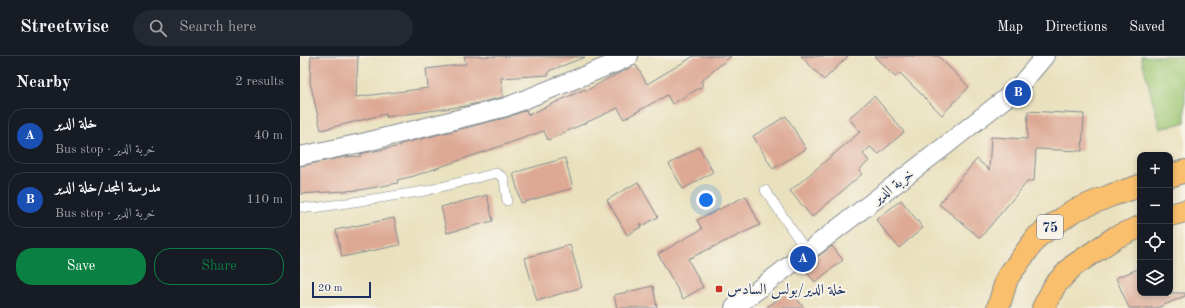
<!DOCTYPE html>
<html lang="en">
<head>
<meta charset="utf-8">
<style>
	body { margin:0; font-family:"Old Standard TT",Amiri,serif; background:#242831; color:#f1f3f6 }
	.controls { position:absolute; right:12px; bottom:12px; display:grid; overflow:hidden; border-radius:8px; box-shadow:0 2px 6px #0003 }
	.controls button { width:36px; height:36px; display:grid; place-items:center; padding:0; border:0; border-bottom:1px solid #363941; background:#171b24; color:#f1f3f6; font:20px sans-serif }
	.scale { position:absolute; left:12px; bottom:10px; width:59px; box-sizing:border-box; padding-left:4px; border:2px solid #1b2f5e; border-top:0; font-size:11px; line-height:14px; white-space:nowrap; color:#1b2f5e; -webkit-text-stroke:3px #f7f3e8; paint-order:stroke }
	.you { position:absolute; left:406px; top:144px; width:14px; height:14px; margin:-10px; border:3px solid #fff; border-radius:50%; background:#1a73e8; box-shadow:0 0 0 6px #1a73e833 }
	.badge { display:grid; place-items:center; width:26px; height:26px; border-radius:50%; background:#0b8043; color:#fff; font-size:13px; font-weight:700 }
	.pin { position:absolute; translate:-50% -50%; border:2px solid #fff; box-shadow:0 1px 4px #0006 }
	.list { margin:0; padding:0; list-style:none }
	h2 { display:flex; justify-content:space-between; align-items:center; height:52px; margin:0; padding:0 16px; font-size:17px }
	h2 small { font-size:13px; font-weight:400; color:#9ea1a6 }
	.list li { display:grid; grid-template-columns:26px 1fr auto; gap:12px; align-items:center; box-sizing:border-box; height:56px; margin:0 8px 8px; padding:0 8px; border:1px solid #363941; border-radius:16px }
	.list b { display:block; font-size:15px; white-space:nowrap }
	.list p { margin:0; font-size:13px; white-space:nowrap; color:#9ea1a6 }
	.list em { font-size:13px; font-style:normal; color:#9ea1a6 }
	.actions { display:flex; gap:8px; padding:12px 16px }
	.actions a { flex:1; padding:9px 0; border:1px solid #0b8043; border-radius:16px; text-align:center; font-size:14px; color:#0b8043 }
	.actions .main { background:#0b8043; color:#fff }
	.icon { flex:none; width:22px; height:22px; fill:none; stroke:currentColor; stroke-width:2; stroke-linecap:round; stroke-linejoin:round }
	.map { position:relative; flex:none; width:885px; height:252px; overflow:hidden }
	header { display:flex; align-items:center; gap:24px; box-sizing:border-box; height:56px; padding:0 20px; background:#171b24; border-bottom:1px solid #363941 }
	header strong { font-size:19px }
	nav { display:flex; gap:22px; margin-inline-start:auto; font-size:14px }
	.search { width:280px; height:36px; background:#242831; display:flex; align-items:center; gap:10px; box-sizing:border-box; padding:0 14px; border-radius:22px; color:#9ea1a6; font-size:15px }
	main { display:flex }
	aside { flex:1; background:#171b24 }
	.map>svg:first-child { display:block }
</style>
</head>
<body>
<header>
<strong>Streetwise</strong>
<div class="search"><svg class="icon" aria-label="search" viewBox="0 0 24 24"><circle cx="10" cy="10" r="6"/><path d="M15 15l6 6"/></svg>Search here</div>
<nav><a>Map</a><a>Directions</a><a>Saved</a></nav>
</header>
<main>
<aside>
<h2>Nearby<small>2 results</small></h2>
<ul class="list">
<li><span class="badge" style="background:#1a4fb4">A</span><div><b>خلة الدير</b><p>Bus stop · خربة الدير</p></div><em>40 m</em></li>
<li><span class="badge" style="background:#1a4fb4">B</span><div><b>مدرسة المجد/خلة الدير</b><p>Bus stop · خربة الدير</p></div><em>110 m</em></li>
</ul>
<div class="actions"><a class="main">Save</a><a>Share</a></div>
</aside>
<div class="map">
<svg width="885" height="252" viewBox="0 0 885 252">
	<rect width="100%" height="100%" fill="#f7f3e8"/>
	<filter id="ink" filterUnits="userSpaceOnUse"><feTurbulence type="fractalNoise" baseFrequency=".025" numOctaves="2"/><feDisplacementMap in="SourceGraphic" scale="8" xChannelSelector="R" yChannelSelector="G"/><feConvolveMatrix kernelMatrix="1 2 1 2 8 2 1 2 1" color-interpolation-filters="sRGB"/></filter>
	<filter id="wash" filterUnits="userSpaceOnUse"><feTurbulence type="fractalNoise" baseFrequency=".012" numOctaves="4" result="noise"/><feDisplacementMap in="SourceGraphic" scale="16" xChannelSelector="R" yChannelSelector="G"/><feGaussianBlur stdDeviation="0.9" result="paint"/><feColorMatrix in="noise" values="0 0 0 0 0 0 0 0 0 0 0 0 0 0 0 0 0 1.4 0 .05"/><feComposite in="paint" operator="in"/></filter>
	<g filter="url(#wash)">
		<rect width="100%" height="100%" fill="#e9e1be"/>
		<polygon fill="#9ec774" stroke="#5c7b69" points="841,0 885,0 885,66 860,73"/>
		<g id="blocks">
			<g fill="#dda894">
				<polygon points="11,0 58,0 56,41 128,32 126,13 166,8 164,0 285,1 249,15 249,19 201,22 203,41 165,50 86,61 86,58 21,74 10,26"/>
				<polygon points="394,0 431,0 401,25 403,30 372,48 367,39 324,63 318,52 248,84 244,75 114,120 97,124 98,127 60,134 0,138 0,110 45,101 61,100 60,98 100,90 100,88 209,61 226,54 228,59 285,33 286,35 307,23 336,9 347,28"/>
				<polygon points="501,0 548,0 524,24"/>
				<polygon points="574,0 638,0 669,31 642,59 600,17 595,21"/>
				<polygon points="574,40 604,76 579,98 570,91 563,98 569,105 559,114 562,118 512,161 490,135 560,76 549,62"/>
				<polygon points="728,55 784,58 782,95 736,93 734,125 728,125 680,182 639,148 677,103 689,114 691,81 727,83"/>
				<polygon points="486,60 506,93 473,113 453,80"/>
				<polygon points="399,91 413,116 383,133 369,108"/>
				<polygon points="265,102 273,132 221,147 213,117"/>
				<polygon points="338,126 358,161 342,170 341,167 341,171 327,179 307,144"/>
				<polygon points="187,139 193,165 147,177 141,151"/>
				<polygon points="446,140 460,169 388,203 403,231 383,243 358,198 402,173 397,164"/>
				<polygon points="601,144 623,172 599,192 576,164"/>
				<polygon points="94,162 100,189 42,201 36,174"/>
				<polygon points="270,189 282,231 237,245 225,202"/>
				<polygon points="532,190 543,204 515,226 503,212"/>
				<polygon points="840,212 840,237 885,237 885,240 857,252 829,252 816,222"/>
				<polygon points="353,230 357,252 317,252 314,239"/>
				<polygon points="490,234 504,252 466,252"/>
			</g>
		</g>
	</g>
	<g filter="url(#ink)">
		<use href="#blocks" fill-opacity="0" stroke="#82888e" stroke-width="1"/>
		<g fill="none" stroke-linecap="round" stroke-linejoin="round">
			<g stroke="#82888e" stroke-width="10">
				<g id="lane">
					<polyline points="465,134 507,196"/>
					<polyline points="0,151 14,152 125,135 196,117 204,122 207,145"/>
				</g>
			</g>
			<g stroke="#82888e" stroke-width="20">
				<g id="street">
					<polyline points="0,100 66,86 206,51 318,6 329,0"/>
					<polyline points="434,252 645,90 716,34 745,0"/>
				</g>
			</g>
			<g stroke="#82888e" stroke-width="24">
				<g id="highway">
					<polyline points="870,120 885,115"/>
					<polyline points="870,159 885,155"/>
					<polyline points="698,252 707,222 737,181 773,155 812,139 840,130"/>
					<polyline points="743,252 755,229 773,210 816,181 840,171"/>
				</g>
			</g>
			<use href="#lane" stroke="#fff" stroke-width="9"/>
			<use href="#street" stroke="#fff" stroke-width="18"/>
			<use href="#highway" stroke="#f9bf6d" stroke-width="22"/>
		</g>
	</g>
	<rect fill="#c8321e" stroke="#f7f3e8" stroke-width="1.5" x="415" y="229" width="8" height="8" rx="2"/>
	<g text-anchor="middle" stroke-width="4" stroke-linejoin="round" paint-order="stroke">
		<rect fill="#f7f3e8" stroke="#5d6a87" stroke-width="1" x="737" y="159" width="26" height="24" rx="3"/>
		<g font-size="14" font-weight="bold" fill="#1b2f5e">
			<text x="750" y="176">75</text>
		</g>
		<g font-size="15" fill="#1b2f5e" stroke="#f7f3e8">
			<text transform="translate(593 130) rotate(-37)" y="5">خربة الدير</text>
		</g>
		<g font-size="15" fill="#1b2f5e" stroke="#f7f3e8" text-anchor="start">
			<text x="427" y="238">خلة الدير/بولس السادس</text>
		</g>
	</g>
</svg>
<div class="controls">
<button>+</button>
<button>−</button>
<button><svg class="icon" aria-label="locate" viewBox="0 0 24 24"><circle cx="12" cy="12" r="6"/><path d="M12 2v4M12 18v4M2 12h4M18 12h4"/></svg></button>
<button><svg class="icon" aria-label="layers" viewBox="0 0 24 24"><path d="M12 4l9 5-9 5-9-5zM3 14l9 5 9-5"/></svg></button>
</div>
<div class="scale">20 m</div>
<div class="you"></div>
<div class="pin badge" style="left:503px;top:203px;background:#1a4fb4">A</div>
<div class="pin badge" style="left:718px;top:37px;background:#1a4fb4">B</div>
</div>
</main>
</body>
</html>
